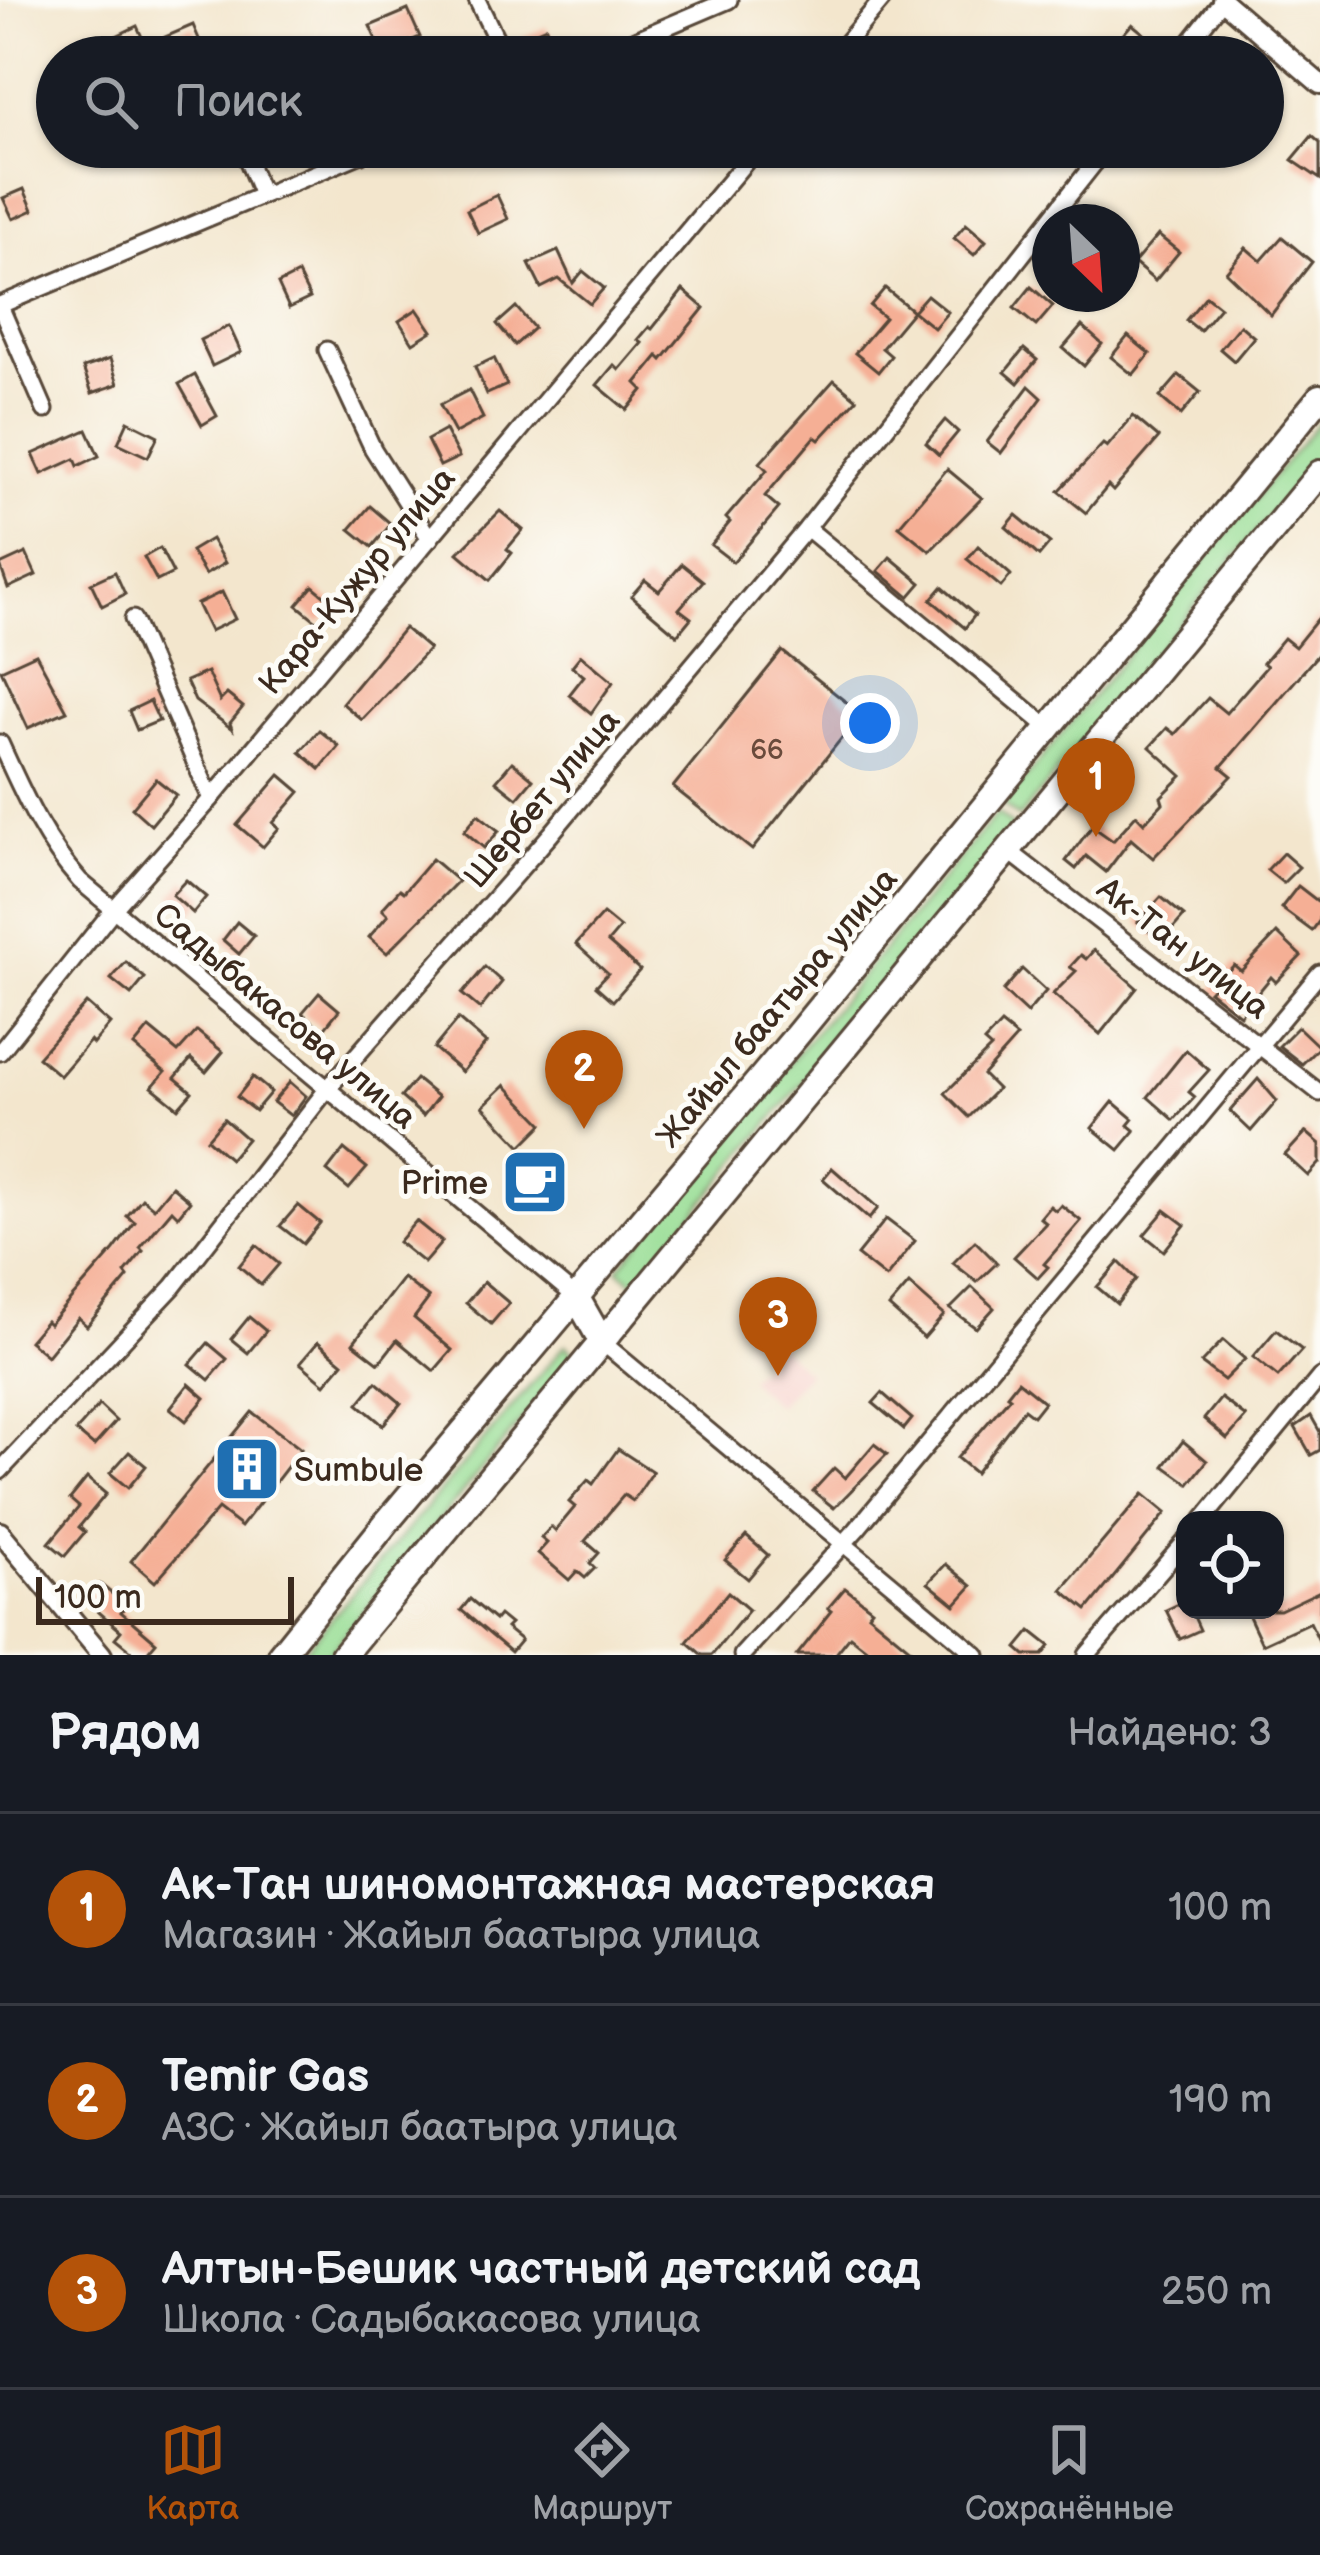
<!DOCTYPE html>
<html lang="ru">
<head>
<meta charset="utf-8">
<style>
	body { margin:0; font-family:"Balsamiq Sans",sans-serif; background:#20242c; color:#f1f3f6 }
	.controls { position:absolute; right:36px; bottom:36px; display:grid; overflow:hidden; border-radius:24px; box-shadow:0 3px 9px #0004 }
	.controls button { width:108px; height:108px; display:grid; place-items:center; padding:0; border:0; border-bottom:3px solid #363941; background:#171b24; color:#f1f3f6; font:60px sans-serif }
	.compass { position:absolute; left:1032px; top:204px; width:108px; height:108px; border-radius:50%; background:#171b24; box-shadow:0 3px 9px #0004; rotate:155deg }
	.scale { position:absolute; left:36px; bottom:30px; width:258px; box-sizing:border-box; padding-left:12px; border:6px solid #3b2a1e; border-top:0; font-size:33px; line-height:42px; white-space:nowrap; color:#3b2a1e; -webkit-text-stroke:9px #fdfcf7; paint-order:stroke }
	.you { position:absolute; left:870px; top:723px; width:42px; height:42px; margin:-30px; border:9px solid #fff; border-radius:50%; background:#1a73e8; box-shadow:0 0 0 18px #1a73e833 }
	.badge { display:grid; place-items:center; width:78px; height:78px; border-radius:50%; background:#b45309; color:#fff; font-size:39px; font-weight:700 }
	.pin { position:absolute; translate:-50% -99px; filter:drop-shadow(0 3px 6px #0008) }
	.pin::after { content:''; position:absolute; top:63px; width:42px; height:36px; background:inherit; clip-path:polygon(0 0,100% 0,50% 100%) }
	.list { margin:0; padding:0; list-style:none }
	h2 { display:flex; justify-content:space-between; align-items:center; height:156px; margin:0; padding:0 48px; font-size:51px }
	h2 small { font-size:39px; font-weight:400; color:#9ea1a6 }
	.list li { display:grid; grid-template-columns:78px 1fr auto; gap:36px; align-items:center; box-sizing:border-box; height:192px; padding:0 48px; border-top:3px solid #363941 }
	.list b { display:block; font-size:45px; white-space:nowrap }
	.list p { margin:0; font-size:39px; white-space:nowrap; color:#9ea1a6 }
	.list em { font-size:39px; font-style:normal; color:#9ea1a6 }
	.icon { flex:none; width:66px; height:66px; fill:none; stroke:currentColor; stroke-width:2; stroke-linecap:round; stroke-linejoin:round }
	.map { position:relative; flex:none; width:1320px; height:1655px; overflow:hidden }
	.search { position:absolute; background:#171b24; box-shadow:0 3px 9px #0004; left:36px; right:36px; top:36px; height:132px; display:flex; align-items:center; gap:30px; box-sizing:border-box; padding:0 42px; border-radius:66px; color:#9ea1a6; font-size:45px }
	.sheet { height:732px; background:#171b24 }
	nav { display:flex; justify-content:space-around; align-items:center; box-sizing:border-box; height:168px; border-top:3px solid #363941; background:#171b24; font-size:33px; color:#9ea1a6 }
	nav a { display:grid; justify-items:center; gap:6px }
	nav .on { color:#b45309 }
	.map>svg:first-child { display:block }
</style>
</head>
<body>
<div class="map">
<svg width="1320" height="1655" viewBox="0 0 1320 1655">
	<rect width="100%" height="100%" fill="#fdfcf7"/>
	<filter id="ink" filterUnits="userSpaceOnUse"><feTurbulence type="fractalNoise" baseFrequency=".00833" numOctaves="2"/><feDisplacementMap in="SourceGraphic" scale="24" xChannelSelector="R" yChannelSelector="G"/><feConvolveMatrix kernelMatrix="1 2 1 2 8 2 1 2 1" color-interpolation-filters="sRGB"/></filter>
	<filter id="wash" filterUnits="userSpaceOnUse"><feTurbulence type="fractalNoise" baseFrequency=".004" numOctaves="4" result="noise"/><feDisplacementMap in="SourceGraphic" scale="48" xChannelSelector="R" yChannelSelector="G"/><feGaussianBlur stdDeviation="2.7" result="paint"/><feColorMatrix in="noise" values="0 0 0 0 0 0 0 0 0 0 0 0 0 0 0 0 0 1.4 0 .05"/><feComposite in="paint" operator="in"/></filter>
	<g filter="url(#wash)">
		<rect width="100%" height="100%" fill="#f3e6cd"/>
		<polygon fill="#f7d0ca" points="779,1346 808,1373 777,1406 748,1379"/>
		<g fill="#9ade96" stroke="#6a845a" stroke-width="3">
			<polygon points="1320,420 1320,455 1019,818 1003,805"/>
			<polygon points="997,813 1014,827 636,1284 618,1269"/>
			<polygon points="566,1344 574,1354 571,1361 328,1655 300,1655"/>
		</g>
		<g id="blocks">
			<g fill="#f5af95">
				<polygon points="408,10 420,37 382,53 370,26"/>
				<polygon points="1132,24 1159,46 1151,57 1141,57 1119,39"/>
				<polygon points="193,25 205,53 174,57 165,37"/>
				<polygon points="137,26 151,57 118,57 110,39"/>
				<polygon points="546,27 555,47 532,57 523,37"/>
				<polygon points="1312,136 1320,143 1320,179 1292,160"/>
				<polygon points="24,189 33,210 13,219 3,198"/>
				<polygon points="497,195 508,219 478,233 467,210"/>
				<polygon points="966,224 986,241 974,255 954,238"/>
				<polygon points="1158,235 1179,252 1155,281 1134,263"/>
				<polygon points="1282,237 1312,262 1271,315 1226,272 1246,248 1261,261"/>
				<polygon points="558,251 573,283 583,271 604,288 590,304 559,279 541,288 529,264"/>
				<polygon points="298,274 310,298 289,308 278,284"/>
				<polygon points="1031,287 1053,306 1036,326 1014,308"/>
				<polygon points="885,288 913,311 882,348 891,356 878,372 855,353 885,318 870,306"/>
				<polygon points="683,290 704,308 662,360 658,356 636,383 643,390 627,410 597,385 614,365 619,370 642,343 638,340 649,327 652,329"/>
				<polygon points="927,295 948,312 934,328 913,311"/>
				<polygon points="1206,296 1220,307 1200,331 1186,320"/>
				<polygon points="516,307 534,328 515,345 497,324"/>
				<polygon points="417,309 432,331 413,343 399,321"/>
				<polygon points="1240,325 1254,337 1234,361 1220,349"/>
				<polygon points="229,326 241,352 212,366 200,340"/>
				<polygon points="1082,326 1102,344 1084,366 1063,348"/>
				<polygon points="1128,336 1150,354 1133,375 1111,357"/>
				<polygon points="1024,349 1037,360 1018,383 1005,372"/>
				<polygon points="494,358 507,385 487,394 475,367"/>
				<polygon points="110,359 118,384 92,393 83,368"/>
				<polygon points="195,375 217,416 202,425 179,384"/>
				<polygon points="1179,375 1200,392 1181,415 1160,397"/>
				<polygon points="834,380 857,399 819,440 815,437 765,496 779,508 733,562 711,545 730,522 726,518 767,470 760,463"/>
				<polygon points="1029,386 1042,398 1001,453 987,442"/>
				<polygon points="469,390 483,418 455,433 440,405"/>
				<polygon points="1133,416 1159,438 1113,491 1108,486 1086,513 1059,491 1103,444 1107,447"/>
				<polygon points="945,420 958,432 939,455 926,443"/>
				<polygon points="128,421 158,436 148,457 118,443"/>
				<polygon points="87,430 99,456 78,466 75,459 42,474 33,454"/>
				<polygon points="445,430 459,457 440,466 427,440"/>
				<polygon points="947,469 982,498 930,551 899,526"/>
				<polygon points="370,506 391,524 372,547 350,529"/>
				<polygon points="500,511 523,530 507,549 512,553 490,580 458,553"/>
				<polygon points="1016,515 1050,543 1039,556 1006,527"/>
				<polygon points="211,539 225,563 205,575 191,551"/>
				<polygon points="978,546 1011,575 1001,587 967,559"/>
				<polygon points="160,548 173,573 157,581 144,557"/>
				<polygon points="26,553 36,575 8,588 0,565"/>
				<polygon points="890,557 921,583 909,597 878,571"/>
				<polygon points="682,564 703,581 679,609 691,618 677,635 631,596 645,580 659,591"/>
				<polygon points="115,572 125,594 102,606 91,583"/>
				<polygon points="313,586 336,605 320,624 297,605"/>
				<polygon points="942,587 975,615 965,628 931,600"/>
				<polygon points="222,592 235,619 210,631 197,604"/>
				<polygon points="1320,616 1320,652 1221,767 1232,776 1153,858 1131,839 1106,872 1086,856 1076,869 1066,861 1092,826 1113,841 1136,815 1144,823 1163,803 1161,797 1182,776 1150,747 1167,728 1175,734 1208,698 1226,713 1267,666 1263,663 1284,638 1295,647"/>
				<polygon points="404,628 429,649 362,720 342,703"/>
				<polygon points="782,651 861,714 752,850 673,787"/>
				<polygon points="36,654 67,711 28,728 1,670"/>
				<polygon points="581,655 613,682 591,713 569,695 584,676 572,666"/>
				<polygon points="207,672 220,701 227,694 243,707 230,723 232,729 195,701 186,681"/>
				<polygon points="150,701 159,721 137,730 129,711"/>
				<polygon points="319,730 339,746 320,769 300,752"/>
				<polygon points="512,762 533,779 517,798 496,781"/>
				<polygon points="280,775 300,792 273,823 279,828 263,847 237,825"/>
				<polygon points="156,779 176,795 151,825 132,808"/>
				<polygon points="478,814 499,831 484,848 464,831"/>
				<polygon points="1283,853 1299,867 1283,883 1267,870"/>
				<polygon points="432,859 458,881 387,953 369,937 388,915 382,909 400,889 404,892"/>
				<polygon points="186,880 206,897 193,913 172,895"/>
				<polygon points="1298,886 1320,903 1320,920 1312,931 1281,908"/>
				<polygon points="1161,897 1184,916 1162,941 1138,922"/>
				<polygon points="603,914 620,928 608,942 640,970 613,1001 596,986 608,973 576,944"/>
				<polygon points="237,922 254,936 239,954 223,940"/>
				<polygon points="1277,933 1301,956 1276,982 1271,977 1240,1015 1209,991 1234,965 1241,971"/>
				<polygon points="1094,950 1137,988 1100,1034 1053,994 1076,971 1070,967 1081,955 1086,959"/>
				<polygon points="126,962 145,978 131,995 111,979"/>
				<polygon points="485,967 502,982 480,1009 462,994"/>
				<polygon points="1022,969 1046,991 1027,1013 1003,991"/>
				<polygon points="319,993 339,1010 323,1030 302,1013"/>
				<polygon points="86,1003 110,1024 93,1044 90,1041 60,1076 38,1057"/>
				<polygon points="458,1019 486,1043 462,1072 434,1048"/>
				<polygon points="1001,1024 1017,1037 983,1075 997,1089 969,1117 945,1093 991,1048 984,1042"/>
				<polygon points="1298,1027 1319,1047 1302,1064 1279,1046"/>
				<polygon points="149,1028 178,1052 197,1031 223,1052 206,1072 191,1059 175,1078 192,1092 178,1108 152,1087 165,1072 134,1046"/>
				<polygon points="1186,1050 1209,1070 1189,1092 1195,1097 1174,1120 1148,1097"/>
				<polygon points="253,1077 271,1092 255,1111 237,1097"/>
				<polygon points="416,1079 438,1097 423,1116 401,1097"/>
				<polygon points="1258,1079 1277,1101 1251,1131 1230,1111"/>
				<polygon points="290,1082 306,1096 291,1116 273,1102"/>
				<polygon points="505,1085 543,1124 521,1146 483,1106"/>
				<polygon points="1113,1102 1133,1119 1128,1125 1135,1131 1119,1150 1092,1128"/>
				<polygon points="224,1119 247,1139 230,1159 207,1139"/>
				<polygon points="1306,1132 1320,1144 1320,1163 1308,1176 1285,1155"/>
				<polygon points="344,1149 367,1168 349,1189 327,1171"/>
				<polygon points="540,1159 557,1174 530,1204 513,1190"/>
				<polygon points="832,1168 878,1208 869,1219 823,1179"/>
				<polygon points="172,1186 190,1201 178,1216 172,1210 140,1248 143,1251 125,1273 128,1277 87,1326 78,1318 47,1356 29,1341 46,1321 49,1324 114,1250 135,1222 127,1216 142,1198 154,1208"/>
				<polygon points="298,1205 320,1223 303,1244 280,1226"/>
				<polygon points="1061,1205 1081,1221 1044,1264 1048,1267 1038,1278 1014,1257 1046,1223 1040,1218 1050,1206 1056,1211"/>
				<polygon points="1165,1210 1185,1225 1164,1251 1144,1235"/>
				<polygon points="886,1219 915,1241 886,1278 857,1255"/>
				<polygon points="416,1221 442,1242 424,1263 398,1242"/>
				<polygon points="975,1241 997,1263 977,1282 953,1263"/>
				<polygon points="256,1245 279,1264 261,1285 239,1266"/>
				<polygon points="1119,1262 1136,1279 1117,1304 1097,1287"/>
				<polygon points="403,1278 429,1298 414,1318 452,1350 434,1371 397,1340 379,1363 353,1343"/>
				<polygon points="484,1282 509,1303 491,1324 466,1303"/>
				<polygon points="909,1284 944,1315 924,1338 889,1307"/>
				<polygon points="972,1287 994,1308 976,1328 950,1309"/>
				<polygon points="249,1317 266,1331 248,1353 231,1339"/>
				<polygon points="1276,1330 1302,1350 1278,1377 1253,1357"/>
				<polygon points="1223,1340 1245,1359 1224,1380 1201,1363"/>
				<polygon points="318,1342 343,1363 325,1384 300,1363"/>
				<polygon points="208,1343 227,1359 209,1380 190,1364"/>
				<polygon points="1018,1381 1044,1402 1033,1416 1024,1409 975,1473 957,1458 1010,1397 1007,1395"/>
				<polygon points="376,1382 401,1403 383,1425 358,1404"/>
				<polygon points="189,1384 205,1398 186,1421 170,1408"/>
				<polygon points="882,1393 912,1419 904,1429 873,1403"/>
				<polygon points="1221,1398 1246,1417 1227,1439 1204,1419"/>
				<polygon points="99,1405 116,1421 94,1446 76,1431"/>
				<polygon points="252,1412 301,1449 241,1527 218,1509 155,1582 131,1561"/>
				<polygon points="1311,1416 1320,1432 1320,1450 1311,1455 1295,1427"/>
				<polygon points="1183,1441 1207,1461 1189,1484 1164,1466"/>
				<polygon points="874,1444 887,1454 834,1508 813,1491 834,1468 845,1478"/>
				<polygon points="618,1449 653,1472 633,1501 624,1495 585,1541 599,1553 590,1563 595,1568 585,1578 577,1571 569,1580 538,1553 547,1543 541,1538 551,1527 555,1531 575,1507 569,1502 588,1480 593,1484"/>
				<polygon points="129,1452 146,1466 128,1488 110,1473"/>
				<polygon points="87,1478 106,1494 79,1527 85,1532 65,1556 49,1543 79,1507 70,1499"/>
				<polygon points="1143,1494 1166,1513 1087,1610 1062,1590"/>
				<polygon points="746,1536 768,1555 748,1579 725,1560"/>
				<polygon points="946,1564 972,1586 955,1605 928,1583"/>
				<polygon points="100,1584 126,1605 121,1612 156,1642 145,1655 136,1655 115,1638 121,1631 86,1601"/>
				<polygon points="845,1588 872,1609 868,1614 918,1655 874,1655 850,1636 835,1655 797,1655 832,1611 828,1608"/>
				<polygon points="1320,1591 1320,1643 1310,1622 1262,1644 1248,1614 1258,1610 1280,1610"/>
				<polygon points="728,1592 749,1610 712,1655 702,1655 687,1642"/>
				<polygon points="470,1599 495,1620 499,1615 510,1624 506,1628 521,1640 511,1652 461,1610"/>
				<polygon points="1185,1601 1185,1610 1191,1610 1200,1630 1180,1639 1166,1610"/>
				<polygon points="1031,1631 1050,1646 1043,1655 1025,1655 1017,1648"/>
			</g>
		</g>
	</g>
	<g filter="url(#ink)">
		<use href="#blocks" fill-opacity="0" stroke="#574638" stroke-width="3"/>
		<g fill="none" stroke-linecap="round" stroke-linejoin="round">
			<g stroke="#574638" stroke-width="21">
				<g id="minor">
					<polyline points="477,0 505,57"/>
					<polyline points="595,57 729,0"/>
					<polyline points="834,57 882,0"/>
					<polyline points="1178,57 1223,0"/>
					<polyline points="242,147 262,195"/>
					<polyline points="0,305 378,147"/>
					<polyline points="0,306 45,410"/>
					<polyline points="327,350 373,449 430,539"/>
					<polyline points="807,528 1049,728"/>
					<polyline points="133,619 211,799"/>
					<path d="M0,743c23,50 43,97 80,138l497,417"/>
					<polyline points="1010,852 1320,1093"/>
					<polyline points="0,1052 113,910 211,799 758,147"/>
					<polyline points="602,1342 977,1655"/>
					<polyline points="0,1471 173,1287 328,1088 551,834 807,528 1107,147"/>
					<polyline points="1203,1520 1320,1377"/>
					<polyline points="742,1655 857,1529 1320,973"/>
					<polyline points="1087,1655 1185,1542"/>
				</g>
			</g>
			<g stroke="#574638" stroke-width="24">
				<g id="tertiary">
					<polyline points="1222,0 1320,84"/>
					<polyline points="0,1532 102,1655"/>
				</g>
			</g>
			<g stroke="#574638" stroke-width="30">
				<g id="primary">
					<polyline points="577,1298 602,1342"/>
					<polyline points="280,1655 386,1523 797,1035 1320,397"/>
					<polyline points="343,1655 1320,473"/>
				</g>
			</g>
			<use href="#minor" stroke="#fff" stroke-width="15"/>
			<use href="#tertiary" stroke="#fff" stroke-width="18"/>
			<use href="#primary" stroke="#fff" stroke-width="24"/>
		</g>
	</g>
	<defs>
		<g id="cafe-square" transform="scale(3.45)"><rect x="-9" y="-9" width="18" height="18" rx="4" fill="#1f6fb2" stroke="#fdfcf7"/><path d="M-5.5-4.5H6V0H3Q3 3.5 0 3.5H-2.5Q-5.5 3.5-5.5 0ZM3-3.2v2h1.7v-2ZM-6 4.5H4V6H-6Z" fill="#fff"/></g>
		<g id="building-square" transform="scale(3.45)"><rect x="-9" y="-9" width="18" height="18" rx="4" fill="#1f6fb2" stroke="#fdfcf7"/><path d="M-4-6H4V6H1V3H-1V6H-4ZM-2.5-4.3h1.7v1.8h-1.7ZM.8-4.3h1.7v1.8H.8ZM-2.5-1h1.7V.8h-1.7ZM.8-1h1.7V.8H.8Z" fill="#fff"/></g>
	</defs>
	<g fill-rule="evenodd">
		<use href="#cafe-square" x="535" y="1182"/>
		<use href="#building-square" x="247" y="1469"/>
	</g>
	<g text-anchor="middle" stroke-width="10" stroke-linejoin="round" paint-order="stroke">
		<g font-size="27" fill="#6a4b3c">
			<text x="767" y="759">66</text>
		</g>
		<g font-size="33" fill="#3b2a1e" stroke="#fdfcf7">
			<text transform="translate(356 580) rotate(-50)" y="12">Кара-Кужур улица</text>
			<text transform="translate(541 798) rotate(-50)" y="12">Шербет улица</text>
			<text transform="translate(1184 947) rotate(38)" y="12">Ак-Тан улица</text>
			<text transform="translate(776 1007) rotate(-50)" y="12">Жайыл баатыра улица</text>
			<text transform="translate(286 1015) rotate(40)" y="12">Садыбакасова улица</text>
		</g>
		<g font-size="33" fill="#3b2a1e" stroke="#fdfcf7" text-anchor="end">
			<text x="488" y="1194">Prime</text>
			<text x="294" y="1481" text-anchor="start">Sumbule</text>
		</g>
	</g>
</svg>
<div class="controls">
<button><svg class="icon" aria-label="locate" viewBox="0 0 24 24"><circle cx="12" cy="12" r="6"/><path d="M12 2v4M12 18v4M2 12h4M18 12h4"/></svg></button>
</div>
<svg class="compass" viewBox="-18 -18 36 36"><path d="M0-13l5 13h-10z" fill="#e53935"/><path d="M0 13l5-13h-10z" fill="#9ea1a6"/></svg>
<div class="scale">100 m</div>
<div class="you"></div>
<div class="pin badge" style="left:1096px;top:837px">1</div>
<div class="pin badge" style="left:584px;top:1129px">2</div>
<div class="pin badge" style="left:778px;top:1376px">3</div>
<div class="search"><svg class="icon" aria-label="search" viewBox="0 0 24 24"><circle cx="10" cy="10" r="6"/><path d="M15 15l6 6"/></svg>Поиск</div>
</div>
<section class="sheet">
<h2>Рядом<small>Найдено: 3</small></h2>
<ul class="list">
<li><span class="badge">1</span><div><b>Ак-Тан шиномонтажная мастерская</b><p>Магазин · Жайыл баатыра улица</p></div><em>100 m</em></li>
<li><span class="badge">2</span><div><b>Temir Gas</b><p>АЗС · Жайыл баатыра улица</p></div><em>190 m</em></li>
<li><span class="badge">3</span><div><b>Алтын-Бешик частный детский сад</b><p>Школа · Садыбакасова улица</p></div><em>250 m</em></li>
</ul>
</section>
<nav>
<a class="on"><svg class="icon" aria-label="map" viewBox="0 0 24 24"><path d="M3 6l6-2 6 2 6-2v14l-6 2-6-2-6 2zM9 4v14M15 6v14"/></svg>Карта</a>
<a><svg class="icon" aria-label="directions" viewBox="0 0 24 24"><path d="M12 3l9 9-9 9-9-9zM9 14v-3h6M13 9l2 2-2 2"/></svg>Маршрут</a>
<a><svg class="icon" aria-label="saved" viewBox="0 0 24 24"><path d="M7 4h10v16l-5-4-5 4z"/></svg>Сохранённые</a>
</nav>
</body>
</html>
